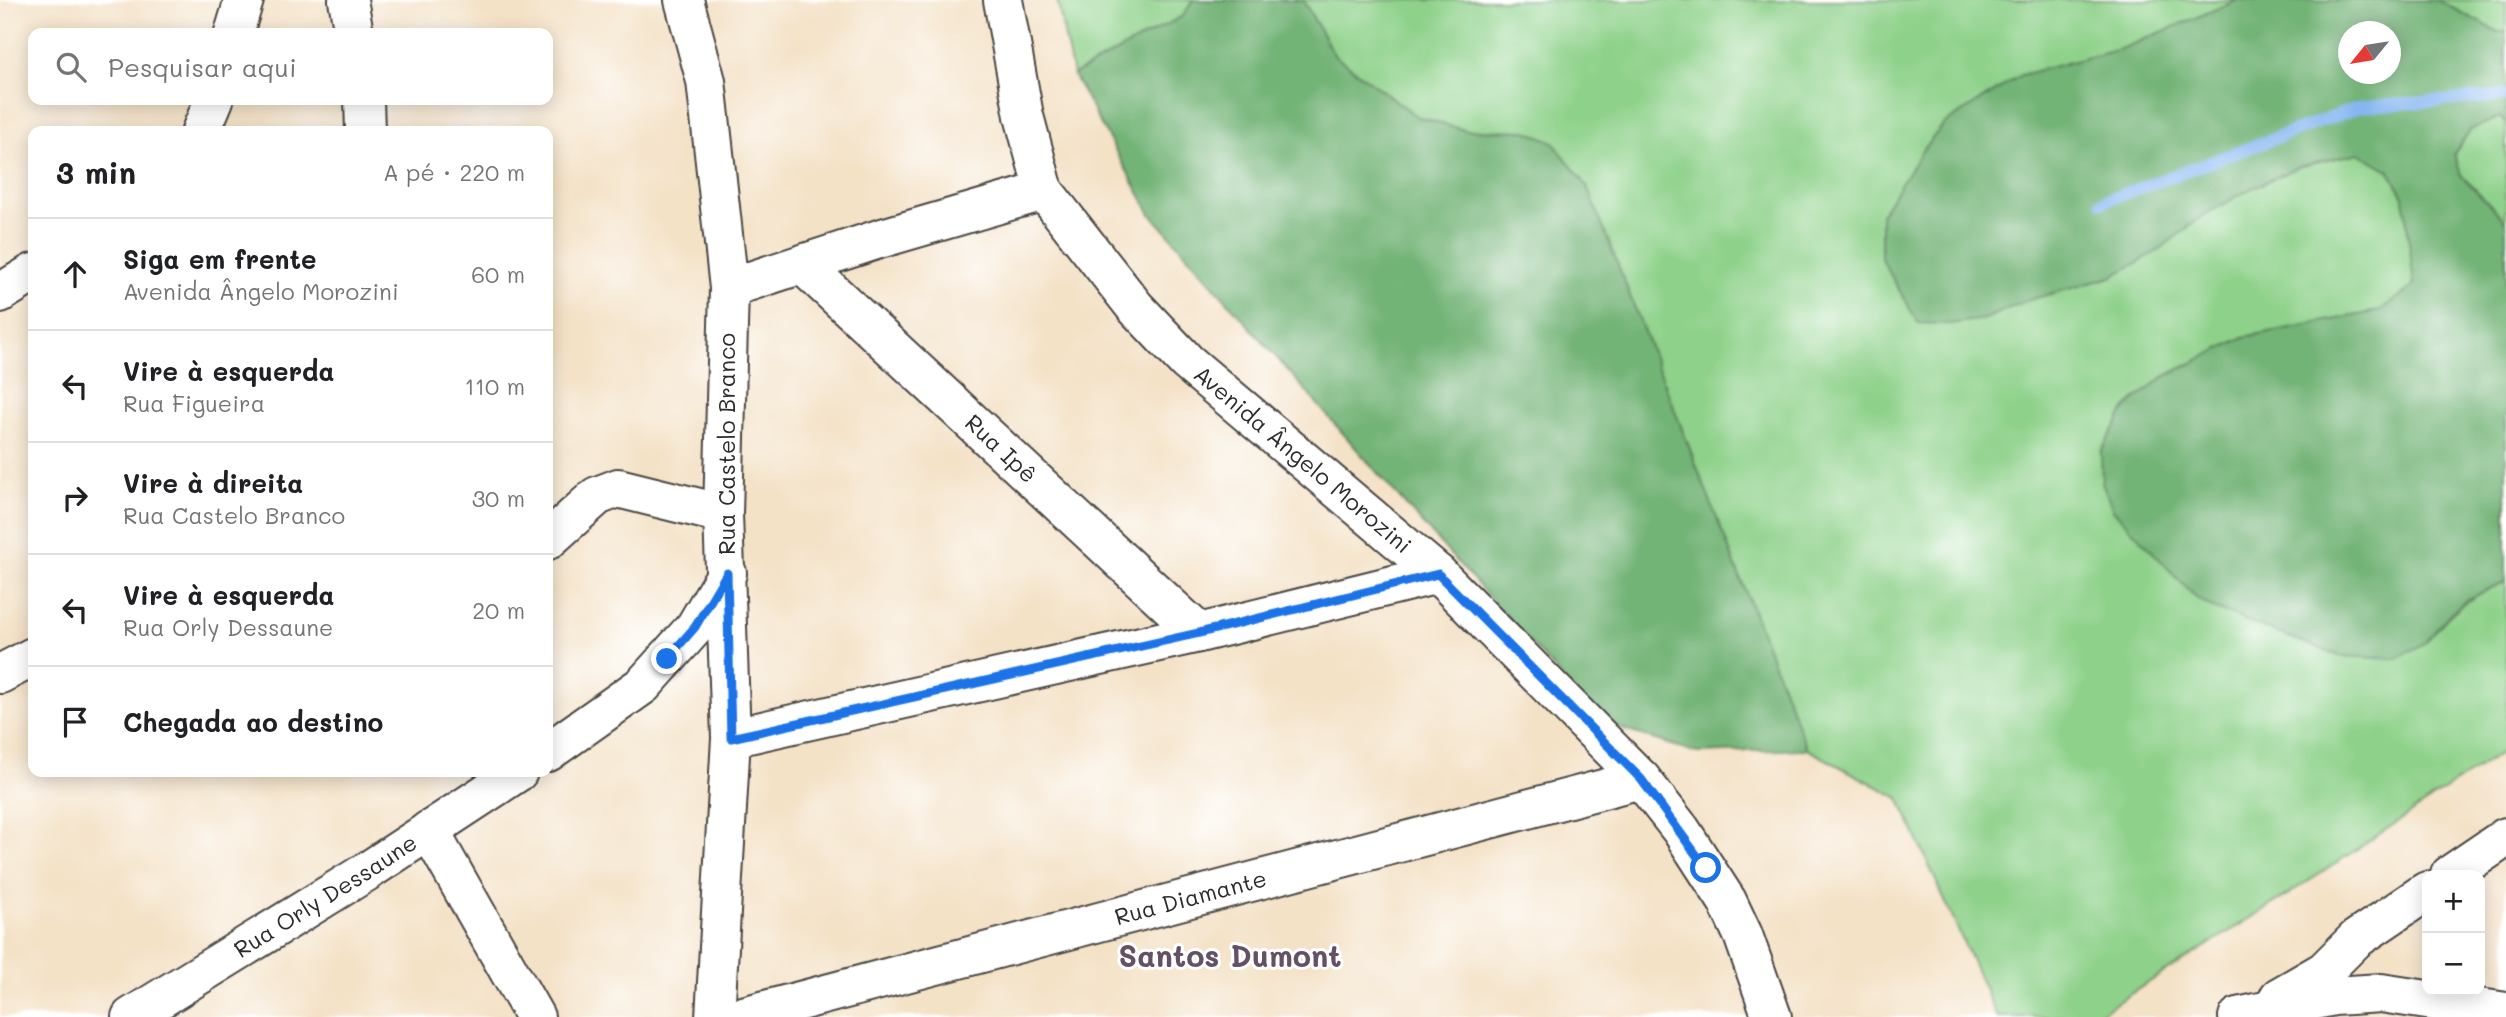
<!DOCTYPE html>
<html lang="pt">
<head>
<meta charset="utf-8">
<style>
	body { margin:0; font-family:Mali,sans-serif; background:#f2f2f2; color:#202124 }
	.controls { position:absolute; right:21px; bottom:21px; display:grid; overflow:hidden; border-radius:14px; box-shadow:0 4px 18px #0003 }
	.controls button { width:63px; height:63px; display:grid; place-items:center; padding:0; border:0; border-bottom:2px solid #e0e0e0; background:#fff; color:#202124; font:35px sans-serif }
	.compass { position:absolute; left:2338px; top:21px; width:63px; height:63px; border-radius:50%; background:#fff; box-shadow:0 4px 18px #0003; rotate:240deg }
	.stop { position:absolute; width:21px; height:21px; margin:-16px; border:5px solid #1a73e8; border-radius:50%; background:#fff }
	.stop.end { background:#1a73e8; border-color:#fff; box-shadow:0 2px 7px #0008 }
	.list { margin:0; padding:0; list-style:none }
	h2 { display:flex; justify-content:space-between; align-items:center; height:91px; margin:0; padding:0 28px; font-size:30px }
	h2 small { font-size:23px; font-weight:400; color:#757577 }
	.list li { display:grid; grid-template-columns:46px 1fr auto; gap:21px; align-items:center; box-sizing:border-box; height:112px; padding:0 28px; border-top:2px solid #e0e0e0 }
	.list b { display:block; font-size:26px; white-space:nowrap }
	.list p { margin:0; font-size:23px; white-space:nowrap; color:#757577 }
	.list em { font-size:23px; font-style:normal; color:#757577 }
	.icon { flex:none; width:38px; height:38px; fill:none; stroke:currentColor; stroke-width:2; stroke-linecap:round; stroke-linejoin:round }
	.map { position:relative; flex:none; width:2506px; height:1017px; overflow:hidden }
	.search { position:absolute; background:#fff; box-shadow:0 4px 18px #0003; left:28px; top:28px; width:525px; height:77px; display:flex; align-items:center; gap:18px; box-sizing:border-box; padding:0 24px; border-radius:14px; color:#757577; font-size:26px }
	.panel { position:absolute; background:#fff; box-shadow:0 4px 18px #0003; left:28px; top:126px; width:525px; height:651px; border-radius:14px }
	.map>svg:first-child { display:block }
</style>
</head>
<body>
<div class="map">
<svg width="2506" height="1017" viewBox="0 0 2506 1017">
	<rect width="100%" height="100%" fill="#fff"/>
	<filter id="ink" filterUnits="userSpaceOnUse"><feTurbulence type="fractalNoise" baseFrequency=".0143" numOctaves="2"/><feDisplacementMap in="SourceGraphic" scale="14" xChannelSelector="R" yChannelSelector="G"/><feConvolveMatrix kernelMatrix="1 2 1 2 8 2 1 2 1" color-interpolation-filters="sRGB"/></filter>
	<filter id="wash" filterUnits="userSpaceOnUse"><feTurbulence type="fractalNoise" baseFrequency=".00686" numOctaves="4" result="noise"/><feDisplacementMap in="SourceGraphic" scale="28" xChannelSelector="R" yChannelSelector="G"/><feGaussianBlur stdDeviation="1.57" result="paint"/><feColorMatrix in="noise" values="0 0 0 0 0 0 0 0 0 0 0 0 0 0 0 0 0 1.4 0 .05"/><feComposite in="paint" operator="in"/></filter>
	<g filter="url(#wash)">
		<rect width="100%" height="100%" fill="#f4e2c7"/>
		<g fill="#8ed18a" stroke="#5c7e5a" stroke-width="2">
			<polygon points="1057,0 1193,0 1183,16 1073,75"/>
			<path d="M1303,0h935l-117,49 -100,26 -76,48 -24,29 27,172 37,-5 40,-18 86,-24 45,-25 45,-35 49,-28 48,-22 61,-14 30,17 15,27 10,89 -35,25 -135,26 -82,41 -36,30 -25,44 94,145 18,11 126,48 87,-14c28,-34 40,-43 80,-61v168l-186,125 -226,143h-97l-98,-219 -92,-49 -220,-563 -35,-45 -26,-10 -61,-1 -47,-13 -84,-62z"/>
			<polygon points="2437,0 2506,0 2506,31 2498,32"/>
			<polygon points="2500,117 2506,123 2506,221 2461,175 2454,154 2470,130"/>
		</g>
		<g fill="#72b376" stroke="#4e6f50" stroke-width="2" fill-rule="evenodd">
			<polygon points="1193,0 1303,0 1334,55 1418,117 1465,130 1526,131 1552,141 1587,186 1807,749 1697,753 1603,723 1402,501 1151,214 1073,75 1183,16"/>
			<path d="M2238,0h199l61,32 8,-1v92l-6,-6 -30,13 -16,24 7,21 45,46v360l-39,18 -17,14 -24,29 -30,17 -56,-3 -127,-48 -18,-11 -82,-87 -11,-28 -1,-30 25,-44 36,-30 82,-41 135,-26 35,-25 -10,-89 -15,-27 -30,-17 -61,14 -48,22 -49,28 -45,35 -45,25 -86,24 -40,18 -37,5 -30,-1 -37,-65v-44l40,-62 24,-29 76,-48 100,-26zM2348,32h42v42h-42z"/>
		</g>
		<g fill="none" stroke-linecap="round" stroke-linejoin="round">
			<polyline stroke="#86b6f2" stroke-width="12" points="2102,202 2360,107 2506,96"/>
		</g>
	</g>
	<g filter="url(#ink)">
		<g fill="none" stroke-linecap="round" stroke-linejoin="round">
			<g stroke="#494642" stroke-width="42">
				<g id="minor">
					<polyline points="348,0 354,33"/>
					<polyline points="684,0 706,81 729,288 723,514 731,738 715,1017"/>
					<path id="s1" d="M1003,0l21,116 20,75 91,116 52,55 251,212 203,205 40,51 46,71 16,34 29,82"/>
					<polyline points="234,33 244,0"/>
					<polyline points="364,100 365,131"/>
					<polyline points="201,131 214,100"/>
					<path id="s2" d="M803,265l396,368"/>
					<polyline points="729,288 879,239 1044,191"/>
					<polyline points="0,293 33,273"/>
					<polyline points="548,540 597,496 618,488 723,514"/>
					<polyline points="0,674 33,657"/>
					<polyline points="731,738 1199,633 1438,574"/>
					<polyline points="548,752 643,685 695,627 727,573"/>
					<polyline points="429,830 535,1017"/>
					<polyline points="2450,875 2506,837"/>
					<polyline points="2279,997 2324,971 2356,939 2427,891"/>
					<path id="s3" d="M131,1017l235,-145 152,-100"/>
					<path id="s4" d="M739,1017l902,-238"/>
					<polyline points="2238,1017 2334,996 2381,993 2506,1012"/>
				</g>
			</g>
			<use href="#minor" stroke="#fff" stroke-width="38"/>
		</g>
	</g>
	<g fill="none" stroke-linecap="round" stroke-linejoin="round" filter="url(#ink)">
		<polyline stroke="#1a73e8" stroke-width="9" points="667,659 695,627 727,573 731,738 1199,633 1438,574 1641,779 1706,868"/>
	</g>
	<g text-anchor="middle" stroke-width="6" stroke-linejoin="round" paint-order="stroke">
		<g font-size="23" fill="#2b2b2b" stroke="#fff">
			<text transform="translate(727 444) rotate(-90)" y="8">Rua Castelo Branco</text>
			<text dy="8" stroke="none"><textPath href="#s2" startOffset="270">Rua Ipê</textPath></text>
			<text dy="8" stroke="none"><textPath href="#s1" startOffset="570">Avenida Ângelo Morozini</textPath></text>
			<text dy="8" stroke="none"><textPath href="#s3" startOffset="229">Rua Orly Dessaune</textPath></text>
			<text dy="8" stroke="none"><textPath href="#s4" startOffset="467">Rua Diamante</textPath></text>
		</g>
		<g font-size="30" font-weight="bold" fill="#645165" stroke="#fff">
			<text x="1230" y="967">Santos Dumont</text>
		</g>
	</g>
</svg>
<div class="controls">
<button>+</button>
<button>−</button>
</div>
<svg class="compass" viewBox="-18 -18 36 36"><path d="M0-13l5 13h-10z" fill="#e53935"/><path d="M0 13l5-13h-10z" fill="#757577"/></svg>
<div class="stop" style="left:1706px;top:868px"></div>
<div class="stop end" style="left:667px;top:659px"></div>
<div class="search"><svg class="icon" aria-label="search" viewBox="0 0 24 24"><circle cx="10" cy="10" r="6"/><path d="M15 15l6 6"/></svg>Pesquisar aqui</div>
<section class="panel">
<h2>3 min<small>A pé · 220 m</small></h2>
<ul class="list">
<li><svg class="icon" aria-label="ahead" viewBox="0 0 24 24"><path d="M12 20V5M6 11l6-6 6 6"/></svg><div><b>Siga em frente</b><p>Avenida Ângelo Morozini</p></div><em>60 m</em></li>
<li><svg class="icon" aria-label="left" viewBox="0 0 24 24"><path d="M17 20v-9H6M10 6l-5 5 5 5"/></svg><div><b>Vire à esquerda</b><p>Rua Figueira</p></div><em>110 m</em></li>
<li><svg class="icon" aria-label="right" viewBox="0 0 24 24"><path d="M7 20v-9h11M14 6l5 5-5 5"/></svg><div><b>Vire à direita</b><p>Rua Castelo Branco</p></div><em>30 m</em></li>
<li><svg class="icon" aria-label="left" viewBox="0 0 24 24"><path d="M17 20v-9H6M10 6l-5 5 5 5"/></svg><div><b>Vire à esquerda</b><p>Rua Orly Dessaune</p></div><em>20 m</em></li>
<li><svg class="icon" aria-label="arrive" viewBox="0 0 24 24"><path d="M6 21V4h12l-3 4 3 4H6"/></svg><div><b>Chegada ao destino</b></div></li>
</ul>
</section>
</div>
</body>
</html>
